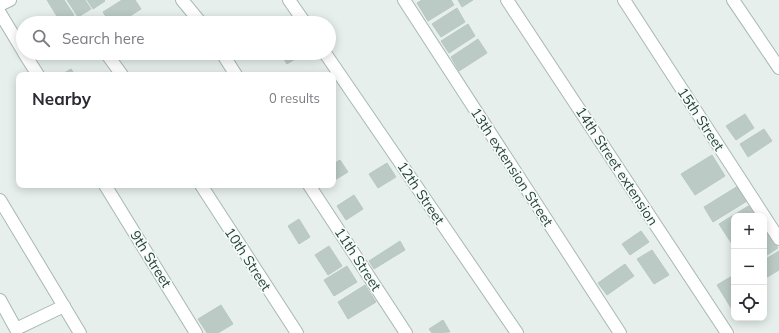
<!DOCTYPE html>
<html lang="en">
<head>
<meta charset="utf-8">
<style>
	body { margin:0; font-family:Mulish,sans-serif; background:#f7f7f7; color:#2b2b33 }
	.controls { position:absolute; right:12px; bottom:12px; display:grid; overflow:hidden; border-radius:8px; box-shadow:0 2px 10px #0003 }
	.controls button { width:36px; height:36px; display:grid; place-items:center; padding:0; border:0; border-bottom:1px solid #e1e1e2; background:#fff; color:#2b2b33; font:20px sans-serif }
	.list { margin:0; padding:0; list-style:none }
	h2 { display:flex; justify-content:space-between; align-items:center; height:52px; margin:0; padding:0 16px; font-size:17px }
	h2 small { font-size:13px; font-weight:400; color:#7c7c81 }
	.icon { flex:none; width:22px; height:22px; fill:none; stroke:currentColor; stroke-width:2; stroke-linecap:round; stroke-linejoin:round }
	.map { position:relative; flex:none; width:779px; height:333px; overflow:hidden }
	.search { position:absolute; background:#fff; box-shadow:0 2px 10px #0003; left:16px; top:16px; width:320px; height:44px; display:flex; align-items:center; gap:10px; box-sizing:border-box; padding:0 14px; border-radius:22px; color:#7c7c81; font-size:15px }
	.panel { position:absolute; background:#fff; box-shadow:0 2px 10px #0003; left:16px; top:72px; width:320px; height:116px; border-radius:8px }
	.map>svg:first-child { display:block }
</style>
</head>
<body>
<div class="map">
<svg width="779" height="333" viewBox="0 0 779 333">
	<rect width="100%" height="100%" fill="#e6efeb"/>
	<g fill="#bbcac4" stroke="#b8c9c2">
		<polygon points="47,0 64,0 74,15 61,23"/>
		<polygon points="67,0 85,0 91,9 78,17"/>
		<polygon points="87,0 104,0 105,1 93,9"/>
		<polygon points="122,0 135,0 141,9 119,23 110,23 103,12"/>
		<polygon points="422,0 451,0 454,5 428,21 417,3"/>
		<polygon points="458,0 473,0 462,7"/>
		<polygon points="457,8 465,22 441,37 432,24"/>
		<polygon points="468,24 475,36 449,53 441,41"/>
		<polygon points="478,39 487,53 459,71 451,57"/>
		<polygon points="280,53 305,53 287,64"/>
		<polygon points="71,69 75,75 61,75"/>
		<polygon points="745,114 754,128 736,140 726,126"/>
		<polygon points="764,129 772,141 748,157 740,144"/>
		<polygon points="712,155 725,176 695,195 681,174"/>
		<polygon points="340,160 348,172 333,181 333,164"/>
		<polygon points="387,163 396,177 378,188 369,174"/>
		<polygon points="738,186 747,201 713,222 704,207"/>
		<polygon points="354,195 363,209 346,220 337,206"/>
		<polygon points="750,205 757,216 734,216 734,243 732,244 719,224"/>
		<polygon points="299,219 310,237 299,244 288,226"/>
		<polygon points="766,229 778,248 764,257 764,231"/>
		<polygon points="641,231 649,242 630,255 622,244"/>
		<polygon points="400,241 405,250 374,269 369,261"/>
		<polygon points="329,246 342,266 328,275 315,255"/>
		<polygon points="652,250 669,275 654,284 637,259"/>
		<polygon points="779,251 779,270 764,279 764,260"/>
		<polygon points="625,264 634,276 607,295 598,283"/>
		<polygon points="347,266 357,282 334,296 324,280"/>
		<polygon points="734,275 734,310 733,311 717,285"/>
		<polygon points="365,285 376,302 348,319 338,302"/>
		<polygon points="221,305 233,324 218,333 207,333 198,319"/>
		<polygon points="443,320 450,332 432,333 429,329"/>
	</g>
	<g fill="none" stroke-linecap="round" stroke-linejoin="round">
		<g stroke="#a8b8b2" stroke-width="14">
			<g id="minor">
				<polyline points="182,0 201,23"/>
				<polyline points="289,0 305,23"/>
				<polyline points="404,0 620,333"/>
				<polyline points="507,0 727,333"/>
				<polyline points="624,0 779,239"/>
				<polyline points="733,0 779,68"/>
				<polyline points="0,5 10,0"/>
				<polyline points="0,13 23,51"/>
				<polyline points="24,53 38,75"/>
				<polyline points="106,53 122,75"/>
				<polyline points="222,53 236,75"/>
				<polyline points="325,53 517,333"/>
				<polyline points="105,185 196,333"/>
				<polyline points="201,185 297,333"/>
				<polyline points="309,185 406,333"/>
				<polyline points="0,200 80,333"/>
				<polyline points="0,300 16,329 64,306"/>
			</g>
		</g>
		<use href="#minor" stroke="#fff" stroke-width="12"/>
	</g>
	<g text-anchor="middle" stroke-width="3.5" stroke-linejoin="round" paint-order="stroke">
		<g font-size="14" fill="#24423a" stroke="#f7fbf9">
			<text transform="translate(701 119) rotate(57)" y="5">15th Street</text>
			<text transform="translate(617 166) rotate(57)" y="5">14th Street extension</text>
			<text transform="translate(512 167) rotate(57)" y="5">13th extension Street</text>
			<text transform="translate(421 193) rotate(56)" y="5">12th Street</text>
			<text transform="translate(151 259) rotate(58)" y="5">9th Street</text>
			<text transform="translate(248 259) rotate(57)" y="5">10th Street</text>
			<text transform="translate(358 259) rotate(57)" y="5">11th Street</text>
		</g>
	</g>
</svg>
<div class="controls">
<button>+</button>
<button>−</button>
<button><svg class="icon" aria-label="locate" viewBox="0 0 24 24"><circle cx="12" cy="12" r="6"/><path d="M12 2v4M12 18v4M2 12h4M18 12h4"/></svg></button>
</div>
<div class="search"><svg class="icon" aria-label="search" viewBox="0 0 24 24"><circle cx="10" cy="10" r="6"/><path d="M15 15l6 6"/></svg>Search here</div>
<section class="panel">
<h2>Nearby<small>0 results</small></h2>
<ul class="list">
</ul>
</section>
</div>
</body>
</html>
